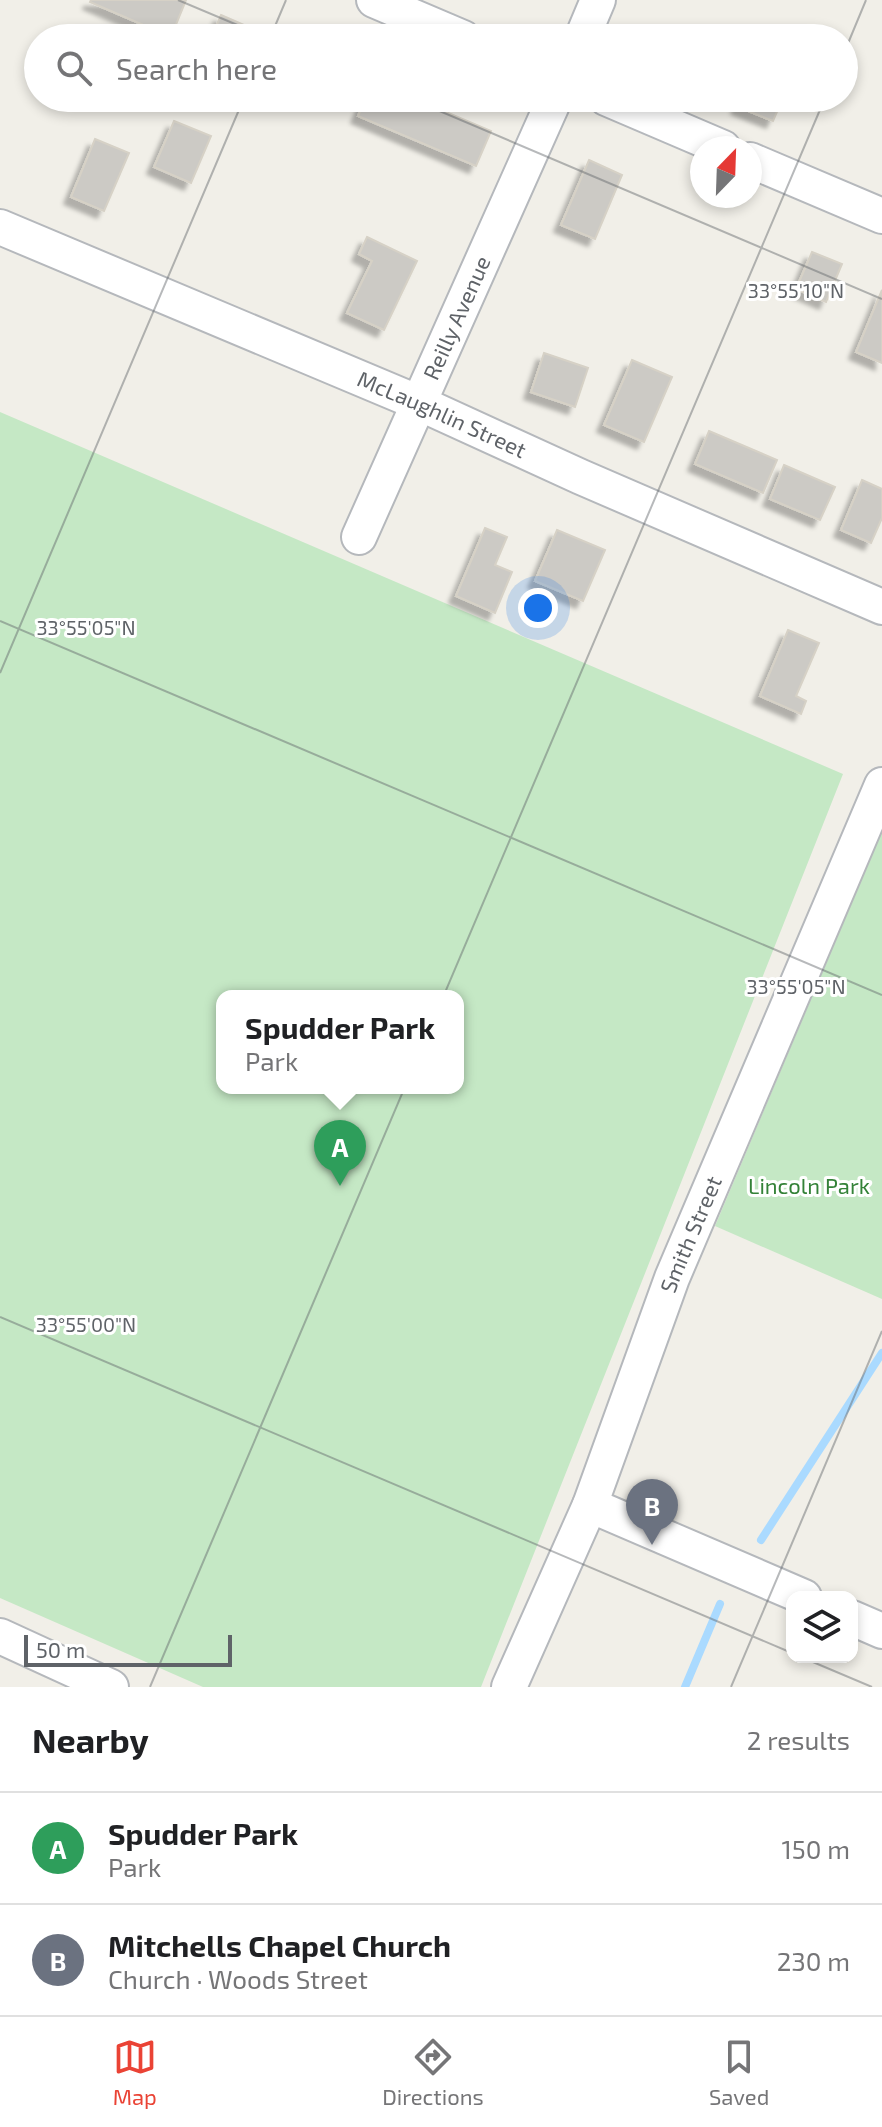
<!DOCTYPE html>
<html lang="en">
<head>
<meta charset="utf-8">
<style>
	body { margin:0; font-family:"Exo 2",sans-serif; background:#f2f2f2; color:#202124 }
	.controls { position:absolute; right:24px; bottom:24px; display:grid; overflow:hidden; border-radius:16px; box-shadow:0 4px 12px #0003 }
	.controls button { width:72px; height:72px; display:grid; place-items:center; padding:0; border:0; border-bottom:2px solid #e0e0e0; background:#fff; color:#202124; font:40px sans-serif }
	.compass { position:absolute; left:690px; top:136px; width:72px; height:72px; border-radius:50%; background:#fff; box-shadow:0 4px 12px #0003; rotate:23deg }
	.scale { position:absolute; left:24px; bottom:20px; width:208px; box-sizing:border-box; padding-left:8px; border:4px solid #5f6368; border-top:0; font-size:22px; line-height:28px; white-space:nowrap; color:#5f6368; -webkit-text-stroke:6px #fff; paint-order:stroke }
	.you { position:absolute; left:538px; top:608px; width:28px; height:28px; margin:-20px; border:6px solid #fff; border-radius:50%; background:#1a73e8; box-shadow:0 0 0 12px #1a73e833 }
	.badge { display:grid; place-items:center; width:52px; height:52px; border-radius:50%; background:#ea4335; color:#fff; font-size:26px; font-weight:700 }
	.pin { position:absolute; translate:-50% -66px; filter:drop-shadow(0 2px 4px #0008) }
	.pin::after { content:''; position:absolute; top:42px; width:28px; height:24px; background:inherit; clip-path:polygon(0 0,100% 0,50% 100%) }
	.popup { position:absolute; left:216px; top:990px; width:248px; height:104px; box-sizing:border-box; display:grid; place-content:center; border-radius:16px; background:#fff; filter:drop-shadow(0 2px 6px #0005); font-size:26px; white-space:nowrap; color:#757577 }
	.popup b { font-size:30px; color:#202124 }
	.popup::after { content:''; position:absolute; left:50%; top:100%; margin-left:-16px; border:16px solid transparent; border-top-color:#fff }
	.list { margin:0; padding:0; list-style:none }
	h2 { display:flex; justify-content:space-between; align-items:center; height:104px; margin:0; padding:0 32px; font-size:34px }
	h2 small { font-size:26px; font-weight:400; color:#757577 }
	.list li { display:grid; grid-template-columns:52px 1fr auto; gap:24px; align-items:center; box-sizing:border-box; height:112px; padding:0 32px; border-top:2px solid #e0e0e0 }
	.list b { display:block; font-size:30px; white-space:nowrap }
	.list p { margin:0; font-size:26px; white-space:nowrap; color:#757577 }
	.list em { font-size:26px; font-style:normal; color:#757577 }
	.icon { flex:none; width:44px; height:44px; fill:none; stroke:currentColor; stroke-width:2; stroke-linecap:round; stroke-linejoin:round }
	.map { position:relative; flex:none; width:882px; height:1687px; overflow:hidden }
	.search { position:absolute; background:#fff; box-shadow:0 4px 12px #0003; left:24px; right:24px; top:24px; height:88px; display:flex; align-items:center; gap:20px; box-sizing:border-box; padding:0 28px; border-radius:44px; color:#757577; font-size:30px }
	.sheet { height:328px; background:#fff }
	nav { display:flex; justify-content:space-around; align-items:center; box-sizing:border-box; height:112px; border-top:2px solid #e0e0e0; background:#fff; font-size:22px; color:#757577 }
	nav a { display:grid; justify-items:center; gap:4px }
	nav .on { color:#ea4335 }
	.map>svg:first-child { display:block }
</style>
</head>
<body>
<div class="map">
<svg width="882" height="1687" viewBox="0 0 882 1687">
	<defs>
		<filter id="shadow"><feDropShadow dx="-7" dy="7" stdDeviation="2" flood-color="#0004"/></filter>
	</defs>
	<rect width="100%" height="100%" fill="#f1efe8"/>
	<g fill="#c5e8c5" fill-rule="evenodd">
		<path d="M0,412l843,362 -362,913h-278l-203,-89zM222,996h236v92h-236z"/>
		<polygon points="882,831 882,1299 715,1226"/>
	</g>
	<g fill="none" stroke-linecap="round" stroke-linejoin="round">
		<g stroke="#aadaff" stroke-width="8">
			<polyline points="761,1540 882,1353"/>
			<polyline points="685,1687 720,1604"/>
		</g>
	</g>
	<g fill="#cccac5" stroke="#d6d1c6" stroke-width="2" filter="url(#shadow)">
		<polygon points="91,0 186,0 171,37 90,2"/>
		<polygon points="221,15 274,38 211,38"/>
		<polygon points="366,98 413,98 491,131 476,166 358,116"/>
		<polygon points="742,98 783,98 773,121 738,107"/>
		<polygon points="174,121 211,136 191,183 154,167"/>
		<polygon points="95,139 129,153 104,211 71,197"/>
		<polygon points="589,160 622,175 595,239 561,225"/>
		<polygon points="367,237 417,261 384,330 347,313 372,261 359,254"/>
		<polygon points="812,252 842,264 826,302 796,289"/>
		<polygon points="882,290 882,363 856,352"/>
		<polygon points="544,353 588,368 575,407 531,392"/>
		<polygon points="632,360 672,377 644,442 604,425"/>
		<polygon points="709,431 777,460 763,493 695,464"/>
		<polygon points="784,465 835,487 820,520 770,499"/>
		<polygon points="862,480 882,489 882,518 871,543 841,530"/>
		<polygon points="485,528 507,537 495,565 512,572 495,613 456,596"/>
		<polygon points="557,530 605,550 583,601 535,581"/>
		<polygon points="788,630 819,643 796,696 806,701 801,714 760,696"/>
	</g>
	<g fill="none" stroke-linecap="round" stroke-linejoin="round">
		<g stroke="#b5b8bc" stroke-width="38">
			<g id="minor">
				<polyline points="374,0 463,38"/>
				<polyline points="582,38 598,0"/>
				<polyline points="606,98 723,148"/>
				<polyline points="750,160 882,216"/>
				<path id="s1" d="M0,227l419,176 162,74 301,130"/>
				<path id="s2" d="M359,537l196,-439"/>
				<polyline points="590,1505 804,1597"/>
				<polyline points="852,1618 882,1631"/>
				<polyline points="0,1636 111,1687"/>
				<path id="s3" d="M509,1687l81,-182 82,-227 210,-493"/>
			</g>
		</g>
		<use href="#minor" stroke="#fff" stroke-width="34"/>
	</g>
	<path fill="none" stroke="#5f6368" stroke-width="2" stroke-opacity="0.45" d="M178,0l90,38M270,38l16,-38M844,53l22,-53M409,98l473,201M0,621l882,374M0,673l244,-575M0,1317l792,336M801,1657l71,30M150,1687l675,-1589M731,1687l151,-356"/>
	<g text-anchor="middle" stroke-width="6" stroke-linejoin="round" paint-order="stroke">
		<g font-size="22" fill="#5f6368" stroke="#fff">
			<text dy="8" stroke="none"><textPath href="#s2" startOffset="240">Reilly Avenue</textPath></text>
			<text dy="8" stroke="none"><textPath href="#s1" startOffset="480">McLaughlin Street</textPath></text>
			<text dy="8" stroke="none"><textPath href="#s3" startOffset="488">Smith Street</textPath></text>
		</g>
		<g font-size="22" fill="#348238" stroke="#fff">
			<text x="809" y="1194">Lincoln Park</text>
		</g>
	</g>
	<g font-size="20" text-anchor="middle" fill="#5f6368" stroke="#fff" stroke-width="6" stroke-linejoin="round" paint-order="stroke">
		<text x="796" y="298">33°55'10"N</text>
		<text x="86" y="635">33°55'05"N</text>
		<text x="796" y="994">33°55'05"N</text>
		<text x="86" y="1332">33°55'00"N</text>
	</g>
</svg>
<div class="controls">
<button><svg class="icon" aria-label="layers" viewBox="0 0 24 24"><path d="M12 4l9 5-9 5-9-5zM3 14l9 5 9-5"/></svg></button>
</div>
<svg class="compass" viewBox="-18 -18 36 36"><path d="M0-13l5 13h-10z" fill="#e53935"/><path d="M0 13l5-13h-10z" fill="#757577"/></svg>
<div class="scale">50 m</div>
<div class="you"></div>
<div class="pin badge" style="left:340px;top:1186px;background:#2e9e5b">A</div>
<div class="popup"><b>Spudder Park</b>Park</div>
<div class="pin badge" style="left:652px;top:1545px;background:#6b7280">B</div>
<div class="search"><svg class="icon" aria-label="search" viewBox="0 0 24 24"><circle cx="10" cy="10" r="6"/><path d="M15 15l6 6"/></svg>Search here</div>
</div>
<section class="sheet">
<h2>Nearby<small>2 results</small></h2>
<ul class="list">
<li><span class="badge" style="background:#2e9e5b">A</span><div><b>Spudder Park</b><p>Park</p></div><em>150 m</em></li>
<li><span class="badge" style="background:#6b7280">B</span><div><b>Mitchells Chapel Church</b><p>Church · Woods Street</p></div><em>230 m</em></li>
</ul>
</section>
<nav>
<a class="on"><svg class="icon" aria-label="map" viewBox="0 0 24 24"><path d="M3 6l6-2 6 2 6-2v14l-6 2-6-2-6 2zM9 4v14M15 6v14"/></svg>Map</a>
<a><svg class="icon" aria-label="directions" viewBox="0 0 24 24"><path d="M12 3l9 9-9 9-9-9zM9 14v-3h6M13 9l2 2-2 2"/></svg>Directions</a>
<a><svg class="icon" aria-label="saved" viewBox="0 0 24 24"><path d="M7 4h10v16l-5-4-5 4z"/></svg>Saved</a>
</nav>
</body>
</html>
